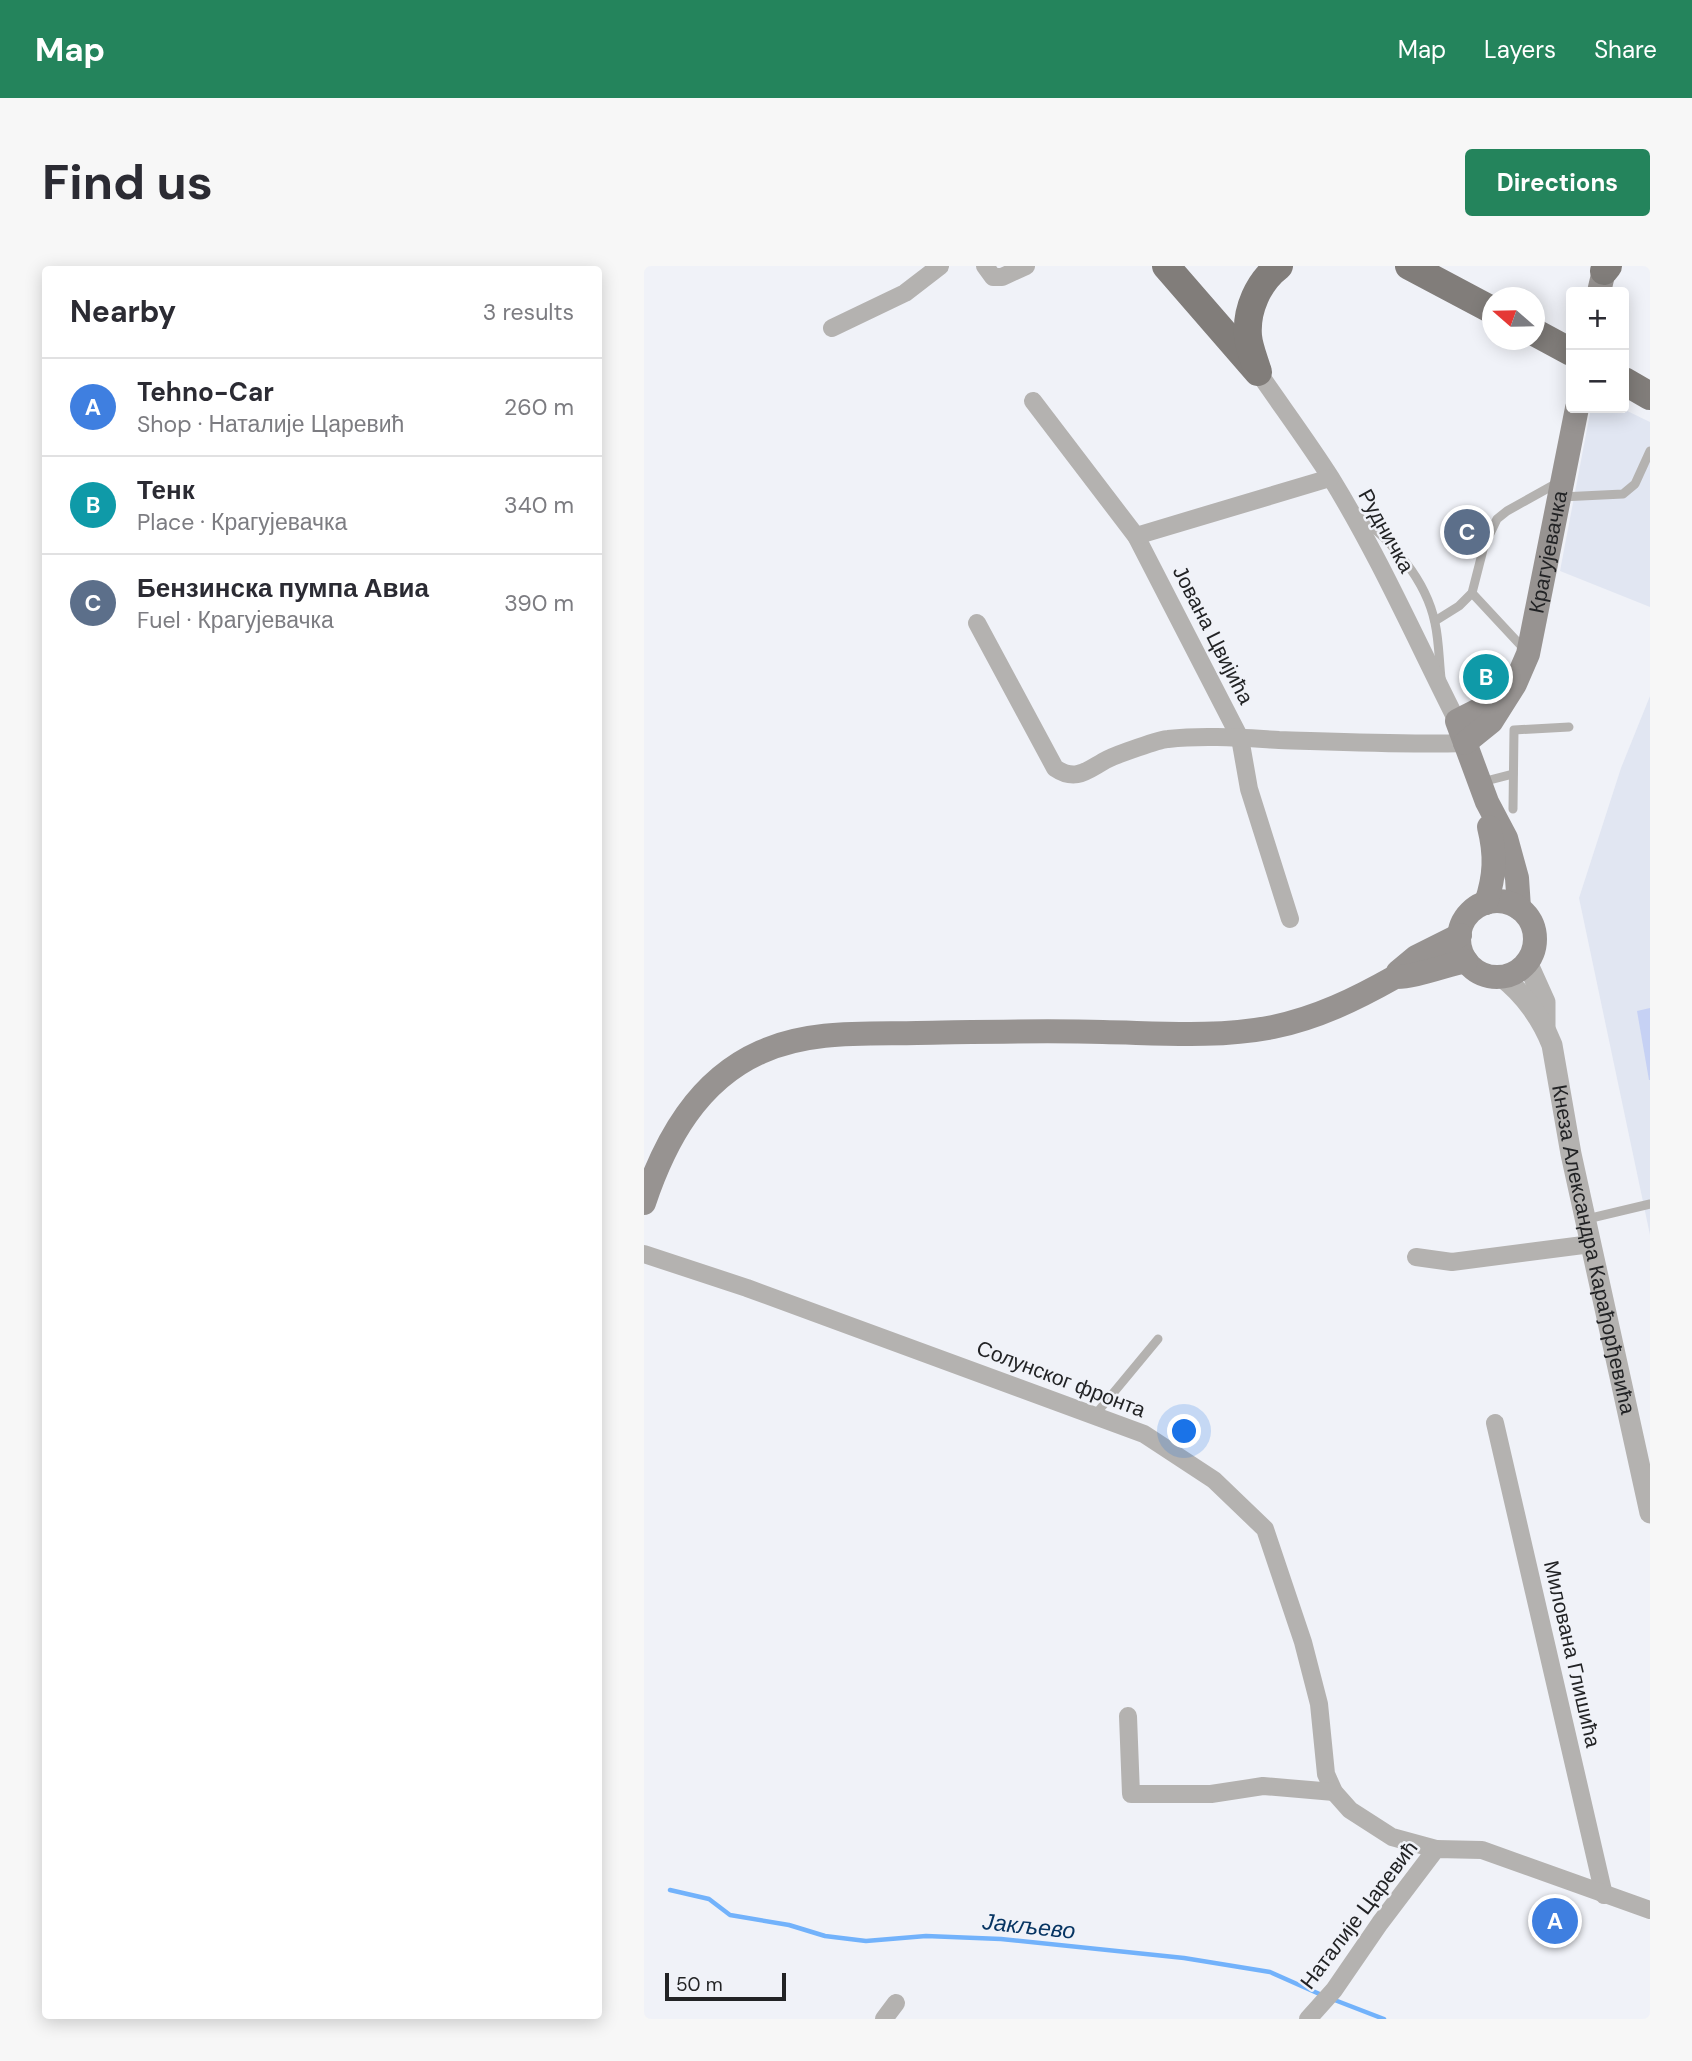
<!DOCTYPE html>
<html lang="en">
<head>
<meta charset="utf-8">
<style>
	body { margin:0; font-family:"DM Sans",sans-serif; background:#f7f7f7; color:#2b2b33 }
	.controls { position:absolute; right:21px; top:21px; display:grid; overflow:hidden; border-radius:7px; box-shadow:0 4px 18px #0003 }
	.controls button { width:63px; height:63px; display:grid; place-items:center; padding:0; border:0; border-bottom:2px solid #e1e1e2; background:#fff; color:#2b2b33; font:35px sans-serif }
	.compass { position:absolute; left:838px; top:21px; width:63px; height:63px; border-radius:50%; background:#fff; box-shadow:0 4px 18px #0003; rotate:290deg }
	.scale { position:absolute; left:21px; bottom:18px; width:121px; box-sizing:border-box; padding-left:7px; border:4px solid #222325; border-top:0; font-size:19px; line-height:24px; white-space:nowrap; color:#222325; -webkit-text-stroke:5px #f0f2f8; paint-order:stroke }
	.you { position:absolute; left:541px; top:1166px; width:24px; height:24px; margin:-18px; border:5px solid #fff; border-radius:50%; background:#1a73e8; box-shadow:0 0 0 10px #1a73e833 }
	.badge { display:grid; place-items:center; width:46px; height:46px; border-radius:50%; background:#24845c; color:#fff; font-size:23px; font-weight:700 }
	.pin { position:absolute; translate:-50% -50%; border:4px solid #fff; box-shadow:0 2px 7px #0006 }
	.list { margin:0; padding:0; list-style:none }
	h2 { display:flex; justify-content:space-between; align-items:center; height:91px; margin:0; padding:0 28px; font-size:30px }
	h2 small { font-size:23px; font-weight:400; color:#7c7c81 }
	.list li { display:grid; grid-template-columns:46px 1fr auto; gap:21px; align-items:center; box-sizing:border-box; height:98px; padding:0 28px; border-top:2px solid #e1e1e2 }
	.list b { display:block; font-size:26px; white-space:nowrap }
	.list p { margin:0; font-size:23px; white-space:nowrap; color:#7c7c81 }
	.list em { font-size:23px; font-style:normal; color:#7c7c81 }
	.map { position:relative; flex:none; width:1006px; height:1753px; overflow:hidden; border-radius:7px }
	header { display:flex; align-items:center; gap:42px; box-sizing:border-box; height:98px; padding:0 35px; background:#24845c; color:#fff }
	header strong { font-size:33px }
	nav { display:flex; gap:38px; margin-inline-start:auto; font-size:24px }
	.intro { display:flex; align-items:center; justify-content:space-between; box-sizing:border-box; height:168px; padding:0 42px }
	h1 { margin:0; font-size:49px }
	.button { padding:18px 32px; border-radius:7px; background:#24845c; color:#fff; font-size:24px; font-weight:700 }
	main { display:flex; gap:42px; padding:0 42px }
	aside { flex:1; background:#fff; border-radius:7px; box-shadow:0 4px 18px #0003 }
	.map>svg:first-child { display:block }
</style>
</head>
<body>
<header>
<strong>Map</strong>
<nav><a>Map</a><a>Layers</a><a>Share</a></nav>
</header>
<div class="intro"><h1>Find us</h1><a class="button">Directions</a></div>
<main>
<aside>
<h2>Nearby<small>3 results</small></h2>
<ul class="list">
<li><span class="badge" style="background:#3f7fe0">A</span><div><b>Tehno-Car</b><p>Shop · Наталије Царевић</p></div><em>260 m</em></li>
<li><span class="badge" style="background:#0f9aa8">B</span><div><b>Тенк</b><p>Place · Крагујевачка</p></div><em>340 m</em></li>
<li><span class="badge" style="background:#5c6f8a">C</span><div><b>Бензинска пумпа Авиа</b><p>Fuel · Крагујевачка</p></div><em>390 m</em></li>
</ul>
</aside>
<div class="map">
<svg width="1006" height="1753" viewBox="0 0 1006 1753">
	<rect width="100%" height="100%" fill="#f0f2f8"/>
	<g fill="#e1e6f2">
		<polygon points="947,142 977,142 1006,156 1006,341 916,305"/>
		<polygon points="1006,430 1006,969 935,632 977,502"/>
	</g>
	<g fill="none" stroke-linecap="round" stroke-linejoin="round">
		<g stroke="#72b2fb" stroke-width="4.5">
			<polyline points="26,1624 65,1633 86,1649 145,1659 181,1670 222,1675 282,1670 357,1673 540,1692 626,1706 680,1730"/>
			<polyline points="688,1733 740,1753"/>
		</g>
	</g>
	<polygon fill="#c6d1f4" points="1006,742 1006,814 1005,814 993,745"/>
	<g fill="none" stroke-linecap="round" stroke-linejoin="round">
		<g stroke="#b4b2b0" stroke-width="9">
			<polyline points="917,231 979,228 991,218 1006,185"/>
			<path d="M712,248c35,26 70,65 79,109 4,18 4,37 6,55"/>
			<polyline points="828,327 882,385"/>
			<polyline points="791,355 815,340 828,327 840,280 853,253 863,245 915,216"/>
			<polyline points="838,516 869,508"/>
			<polyline points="869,543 870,464 925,461"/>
			<polyline points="943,953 1006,938"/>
			<polyline points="451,1149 514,1073"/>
		</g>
		<g stroke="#b4b2b0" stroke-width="18">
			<polyline points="341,0 349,11 358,11 382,0"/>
			<polyline points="188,62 261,27 296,0"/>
			<path d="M614,106c24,35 50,70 73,106 48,78 85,162 126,243"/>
			<polyline points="389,135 492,270 596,472 605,523 646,653"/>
			<polyline points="492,270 686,212"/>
			<path d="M333,357l78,145c22,15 33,1 53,-9 8,-4 52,-20 60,-20 36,-4 75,-1 111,1 62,2 124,5 186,3"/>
			<polyline points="0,988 103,1022 500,1168 570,1214 621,1263 659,1376 675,1438 682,1508 690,1526 706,1544 748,1571 792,1583"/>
			<polyline points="772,991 808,996 947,978"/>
			<polyline points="851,1157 960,1629"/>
			<polyline points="484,1450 487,1528 567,1528 619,1520 690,1526"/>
			<polyline points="240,1753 252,1737"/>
			<polyline points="664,1753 690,1724 736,1657 792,1583 838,1584 1006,1644"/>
		</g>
		<g stroke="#b4b2b0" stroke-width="21">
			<polyline points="883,696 901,736 901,762"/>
			<path id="s1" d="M858,711c22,17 40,42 50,68l19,109 79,359"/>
		</g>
		<g stroke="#979391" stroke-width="24">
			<polyline points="955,26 961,0"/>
			<polyline points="862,430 813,455 843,536 862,572 873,612 875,642"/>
			<path id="s2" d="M821,477l26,-21 24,-38 13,-30 49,-246"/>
			<circle cx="853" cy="673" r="38"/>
			<path d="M842,637c9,-27 10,-48 3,-76"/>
			<polyline points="754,706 772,691 816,669"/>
			<path d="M0,937c21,-63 54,-123 117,-151 48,-22 104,-18 156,-19 62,-1 124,-3 186,-1 56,1 114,6 170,-5 44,-9 83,-28 122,-50 18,1 51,-12 71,-16"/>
		</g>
		<g stroke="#817d7a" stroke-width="28">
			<polyline points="522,0 614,106"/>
			<polyline points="765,0 848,44"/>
			<polyline points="960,5 964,0"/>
			<polyline points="890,66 927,86"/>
			<path d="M613,103c-3,-10 -8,-22 -9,-33 -2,-26 10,-54 31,-70"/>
			<polyline points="980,115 1006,130"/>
		</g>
	</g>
	<g text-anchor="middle" stroke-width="5" stroke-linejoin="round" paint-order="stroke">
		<g font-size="21" fill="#222325" stroke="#f0f2f8">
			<text transform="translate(742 265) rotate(61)" y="7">Рудничка</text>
			<text dy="7" stroke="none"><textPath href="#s2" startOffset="215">Крагујевачка</textPath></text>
			<text transform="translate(569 369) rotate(63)" y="7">Јована Цвијића</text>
			<text dy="7" stroke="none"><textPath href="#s1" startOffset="294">Кнеза Александра Карађорђевића</textPath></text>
			<text transform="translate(417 1113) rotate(21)" y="7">Солунског фронта</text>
			<text transform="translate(928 1388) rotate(77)" y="7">Милована Глишића</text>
			<text transform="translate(715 1649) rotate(-53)" y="7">Наталије Царевић</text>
		</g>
		<g font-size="23" font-style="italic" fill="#073563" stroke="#f0f2f8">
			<text transform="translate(385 1660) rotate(6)" y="8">Јакљево</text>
		</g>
	</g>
</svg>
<div class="controls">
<button>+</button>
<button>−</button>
</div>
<svg class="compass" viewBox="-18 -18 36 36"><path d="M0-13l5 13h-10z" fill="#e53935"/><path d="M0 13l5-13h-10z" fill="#7c7c81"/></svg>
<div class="scale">50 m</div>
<div class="you"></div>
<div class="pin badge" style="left:911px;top:1655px;background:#3f7fe0">A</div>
<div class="pin badge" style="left:842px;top:411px;background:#0f9aa8">B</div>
<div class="pin badge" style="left:823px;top:266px;background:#5c6f8a">C</div>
</div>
</main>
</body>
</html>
